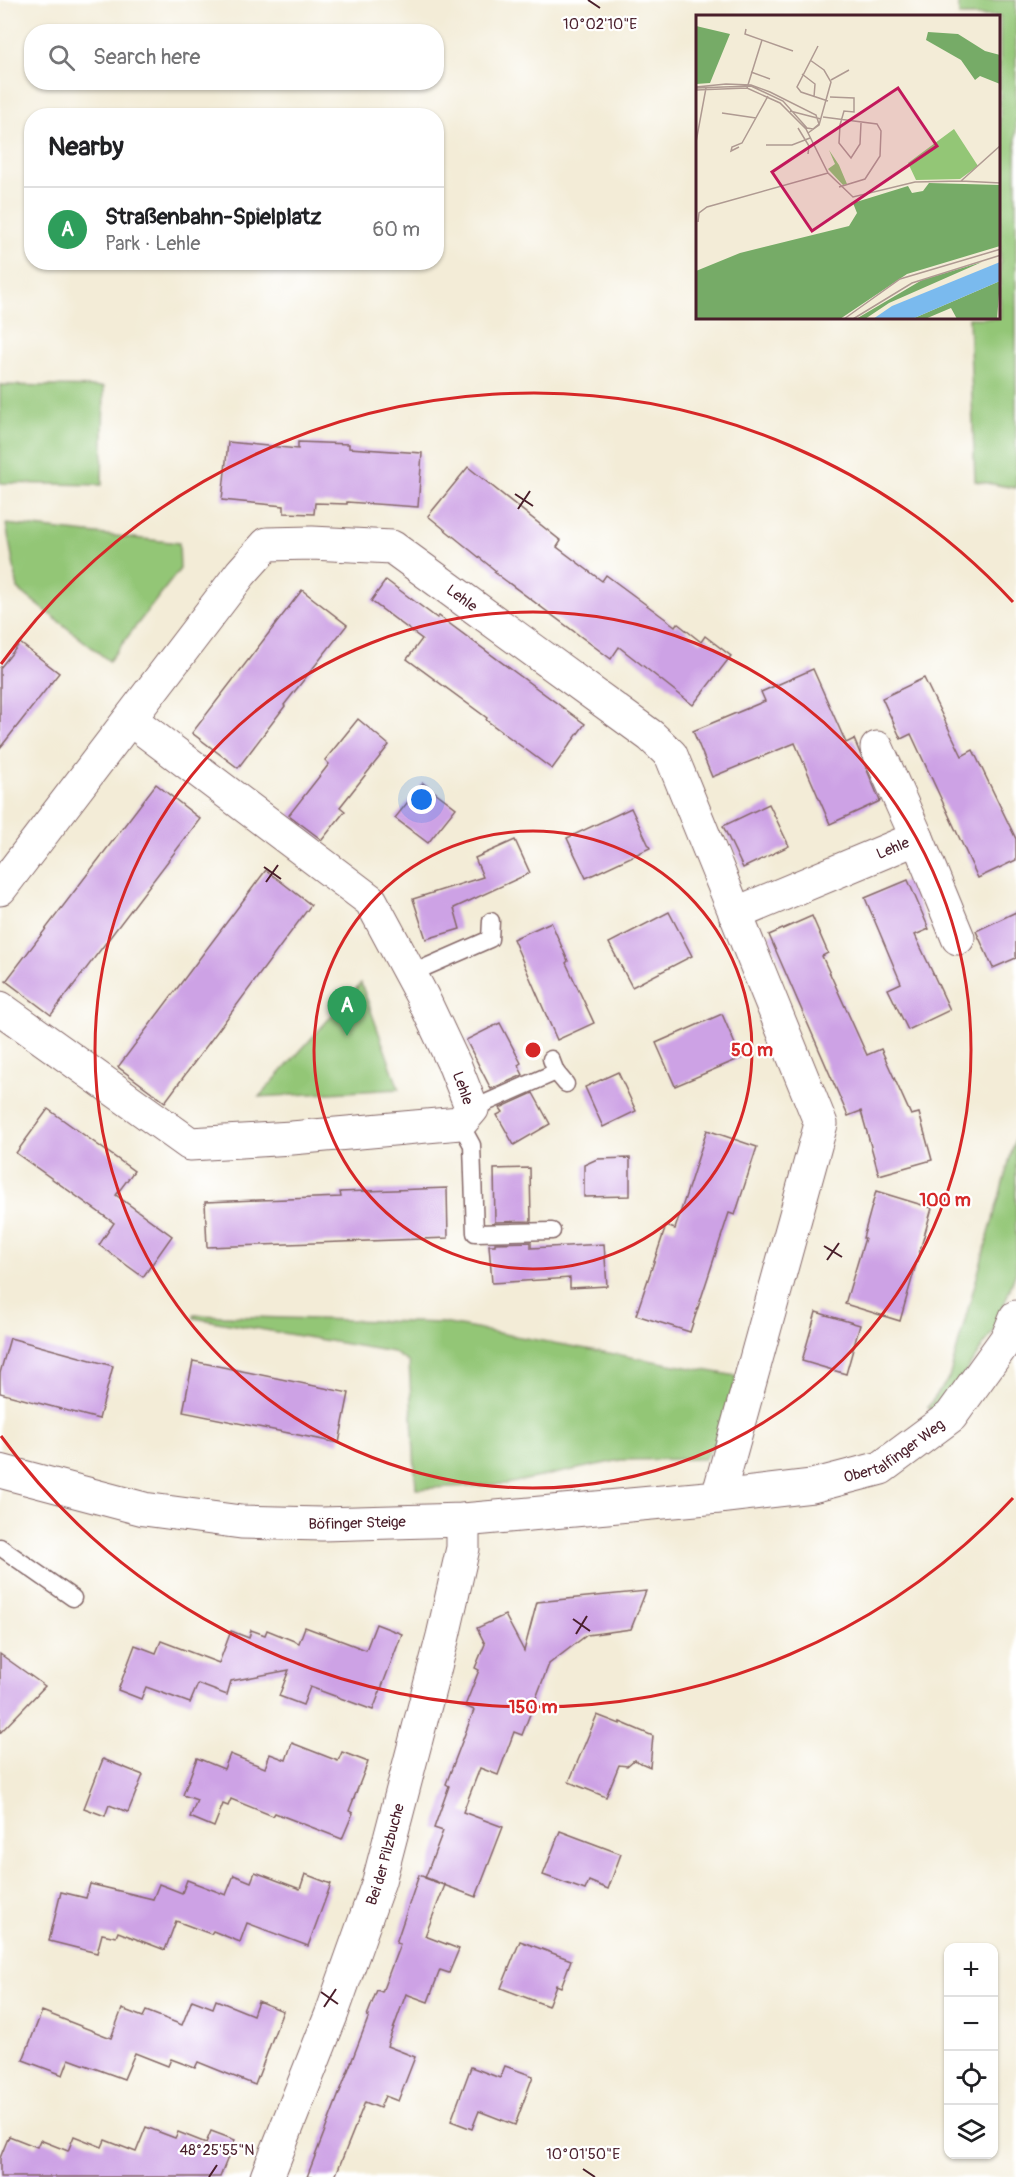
<!DOCTYPE html>
<html lang="en">
<head>
<meta charset="utf-8">
<style>
	body { margin:0; font-family:Pangolin,sans-serif; background:#f6f6f6; color:#202124 }
	.controls { position:absolute; right:18px; bottom:18px; display:grid; overflow:hidden; border-radius:12px; box-shadow:0 2px 4px #0004 }
	.controls button { width:54px; height:54px; display:grid; place-items:center; padding:0; border:0; border-bottom:2px solid #e0e0e0; background:#fff; color:#202124; font:30px sans-serif }
	.you { position:absolute; left:422px; top:800px; width:21px; height:21px; margin:-15px; border:4px solid #fff; border-radius:50%; background:#1a73e8; box-shadow:0 0 0 9px #1a73e833 }
	.badge { display:grid; place-items:center; width:39px; height:39px; border-radius:50%; background:#0f766e; color:#fff; font-size:20px; font-weight:700 }
	.pin { position:absolute; translate:-50% -50px; filter:drop-shadow(0 2px 3px #0008) }
	.pin::after { content:''; position:absolute; top:32px; width:21px; height:18px; background:inherit; clip-path:polygon(0 0,100% 0,50% 100%) }
	.list { margin:0; padding:0; list-style:none }
	h2 { display:flex; justify-content:space-between; align-items:center; height:78px; margin:0; padding:0 24px; font-size:26px }
	h2 small { font-size:20px; font-weight:400; color:#757577 }
	.list li { display:grid; grid-template-columns:39px 1fr auto; gap:18px; align-items:center; box-sizing:border-box; height:84px; padding:0 24px; border-top:2px solid #e0e0e0 }
	.list b { display:block; font-size:22px; white-space:nowrap }
	.list p { margin:0; font-size:20px; white-space:nowrap; color:#757577 }
	.list em { font-size:20px; font-style:normal; color:#757577 }
	.icon { flex:none; width:33px; height:33px; fill:none; stroke:currentColor; stroke-width:2; stroke-linecap:round; stroke-linejoin:round }
	.map { position:relative; flex:none; width:1016px; height:2177px; overflow:hidden }
	.search { position:absolute; background:#fff; box-shadow:0 2px 4px #0004; left:24px; top:24px; width:420px; height:66px; display:flex; align-items:center; gap:15px; box-sizing:border-box; padding:0 21px; border-radius:24px; color:#757577; font-size:22px }
	.panel { position:absolute; background:#fff; box-shadow:0 2px 4px #0004; left:24px; top:108px; width:420px; height:162px; border-radius:24px }
	.map>svg:first-child { display:block }
</style>
</head>
<body>
<div class="map">
<svg width="1016" height="2177" viewBox="0 0 1016 2177">
	<rect width="100%" height="100%" fill="#fff"/>
	<filter id="ink" filterUnits="userSpaceOnUse"><feTurbulence type="fractalNoise" baseFrequency=".0167" numOctaves="2"/><feDisplacementMap in="SourceGraphic" scale="12" xChannelSelector="R" yChannelSelector="G"/><feConvolveMatrix kernelMatrix="1 2 1 2 8 2 1 2 1" color-interpolation-filters="sRGB"/></filter>
	<filter id="wash" filterUnits="userSpaceOnUse"><feTurbulence type="fractalNoise" baseFrequency=".008" numOctaves="4" result="noise"/><feDisplacementMap in="SourceGraphic" scale="24" xChannelSelector="R" yChannelSelector="G"/><feGaussianBlur stdDeviation="1.35" result="paint"/><feColorMatrix in="noise" values="0 0 0 0 0 0 0 0 0 0 0 0 0 0 0 0 0 1.4 0 .05"/><feComposite in="paint" operator="in"/></filter>
	<g filter="url(#wash)">
		<rect width="100%" height="100%" fill="#f3ecd7"/>
		<g fill="#93c676" stroke="#6e7250" stroke-width="1.5">
			<polygon points="958,0 1016,0 1016,488 975,481 969,318 1000,318 1000,16 959,16"/>
			<polygon points="0,385 104,387 102,485 0,483"/>
			<polygon points="6,524 179,543 180,569 109,661 18,589"/>
			<polygon points="361,983 399,1089 259,1097"/>
			<polygon points="1016,1136 1016,1272 996,1327 952,1392 931,1410 928,1407 949,1378"/>
			<polygon points="194,1315 443,1323 737,1376 722,1432 704,1459 621,1460 506,1484 416,1489 409,1363 393,1352 194,1318"/>
		</g>
		<g id="blocks">
			<g fill="#cda2e5">
				<polygon points="228,442 298,449 298,442 349,444 349,448 422,453 418,507 347,502 347,504 315,503 314,514 284,513 284,506 222,500"/>
				<polygon points="468,467 561,541 557,547 602,581 606,575 675,626 677,623 701,642 705,636 731,656 693,705 619,647 611,659 494,572 496,571 428,516"/>
				<polygon points="386,580 437,618 439,616 585,724 552,769 486,720 487,718 407,659 422,639 371,601"/>
				<polygon points="302,590 347,625 284,705 285,706 238,768 192,733"/>
				<polygon points="20,643 59,673 0,748 0,668"/>
				<polygon points="813,669 846,743 854,739 880,801 830,824 795,743 712,777 693,731 765,701 761,692"/>
				<polygon points="924,678 962,756 973,750 1016,839 1016,860 978,878 911,734 901,739 882,698"/>
				<polygon points="358,719 389,745 340,807 345,811 322,840 289,815 329,764 325,760"/>
				<polygon points="423,783 456,808 428,843 395,818"/>
				<polygon points="156,784 200,819 51,1015 6,981"/>
				<polygon points="769,804 789,846 743,868 723,826"/>
				<polygon points="631,808 650,848 586,878 567,838"/>
				<polygon points="515,840 530,873 454,908 460,929 426,939 413,899 483,877 475,858"/>
				<polygon points="266,870 311,905 165,1102 118,1067"/>
				<polygon points="908,880 929,929 915,935 950,1010 908,1030 888,989 901,983 865,898"/>
				<polygon points="669,912 692,956 632,987 609,943"/>
				<polygon points="1016,912 1016,958 993,968 976,931"/>
				<polygon points="812,916 828,953 822,956 867,1055 881,1049 911,1115 919,1113 932,1160 879,1175 861,1111 848,1116 769,935"/>
				<polygon points="551,922 568,961 566,963 594,1023 557,1040 513,939"/>
				<polygon points="722,1014 741,1058 675,1086 656,1043"/>
				<polygon points="500,1023 521,1063 518,1065 523,1075 491,1089 466,1040"/>
				<polygon points="618,1072 636,1111 603,1127 585,1087"/>
				<polygon points="533,1093 550,1124 514,1145 497,1115 503,1112 500,1108"/>
				<polygon points="48,1109 134,1171 116,1195 172,1236 143,1277 99,1245 114,1223 16,1153"/>
				<polygon points="707,1130 757,1147 735,1215 729,1213 690,1332 636,1315 666,1226 675,1229"/>
				<polygon points="630,1158 630,1196 584,1197 584,1165 597,1159"/>
				<polygon points="530,1168 531,1221 495,1222 494,1169"/>
				<polygon points="447,1188 448,1238 207,1247 205,1202 341,1197 340,1192"/>
				<polygon points="876,1191 932,1208 900,1321 845,1304 865,1238 863,1238"/>
				<polygon points="531,1242 531,1248 604,1244 607,1286 570,1288 570,1278 492,1283 489,1245 495,1245 495,1243"/>
				<polygon points="816,1312 860,1325 846,1374 802,1361"/>
				<polygon points="10,1338 113,1366 99,1419 0,1393 0,1373"/>
				<polygon points="193,1361 349,1393 339,1443 183,1412"/>
				<polygon points="646,1591 631,1629 587,1635 549,1664 522,1735 514,1732 498,1775 480,1768 463,1812 503,1827 476,1897 425,1878 443,1831 434,1828 449,1786 446,1784 474,1710 465,1706 479,1670 475,1668 485,1644 477,1628 505,1615 524,1651 537,1602"/>
				<polygon points="376,1624 402,1634 373,1710 310,1687 303,1705 279,1696 289,1670 231,1681 227,1695 198,1684 190,1703 146,1687 141,1699 118,1690 135,1645 156,1653 161,1641 219,1663 231,1631 249,1638 251,1630 265,1635 267,1630 299,1643 305,1627 366,1650"/>
				<polygon points="0,1654 45,1686 0,1733"/>
				<polygon points="597,1715 620,1724 620,1722 653,1736 650,1767 634,1760 627,1766 619,1765 606,1797 569,1782"/>
				<polygon points="292,1743 338,1761 342,1752 368,1762 349,1811 353,1813 342,1839 275,1813 273,1816 231,1799 228,1806 223,1804 214,1827 190,1817 197,1800 183,1795 197,1758 224,1769 230,1754 265,1768 270,1754 286,1760"/>
				<polygon points="103,1759 143,1775 128,1812 109,1805 105,1816 84,1808"/>
				<polygon points="560,1831 621,1854 608,1889 589,1881 585,1890 543,1875"/>
				<polygon points="255,1872 300,1889 305,1874 331,1884 308,1946 247,1923 240,1942 213,1931 211,1934 176,1921 165,1950 118,1932 116,1937 102,1934 97,1953 49,1941 61,1892 86,1898 90,1884 153,1899 159,1884 182,1893 187,1880 226,1895 234,1875 251,1882"/>
				<polygon points="419,1875 445,1885 425,1936 459,1949 449,1973 440,1970 428,2002 406,1994 387,2046 415,2057 398,2101 385,2096 380,2108 365,2102 335,2177 307,2177 369,2016 367,2016 377,1990 382,1992 400,1944 396,1943"/>
				<polygon points="520,1941 571,1960 561,1987 556,1985 548,2006 501,1988"/>
				<polygon points="192,2000 213,2008 216,2000 253,2015 258,2001 283,2011 255,2085 198,2062 195,2068 171,2059 168,2066 135,2053 124,2079 69,2059 63,2075 23,2060 42,2011 111,2038 122,2009 143,2017 146,2011 182,2025"/>
				<polygon points="505,2066 533,2076 515,2125 479,2111 472,2129 451,2121 471,2067 500,2078"/>
				<polygon points="146,2127 175,2138 178,2132 206,2143 211,2131 235,2140 220,2177 0,2177 0,2158 9,2136 37,2147 40,2140 68,2151 74,2136 102,2147 105,2140 136,2152"/>
			</g>
		</g>
	</g>
	<g filter="url(#ink)">
		<use href="#blocks" fill-opacity="0" stroke="#856767" stroke-width="1.5"/>
		<g fill="none" stroke-linecap="round" stroke-linejoin="round">
			<g stroke="#856767" stroke-width="19">
				<g id="lane">
					<polyline points="410,974 490,939 491,921"/>
					<polyline points="551,1059 556,1072 566,1084"/>
					<polyline points="472,1109 556,1072"/>
					<polyline points="460,1123 472,1145 475,1233 552,1231"/>
					<polyline points="0,1547 73,1598"/>
				</g>
			</g>
			<g stroke="#856767" stroke-width="35">
				<g id="street">
					<polyline points="877,748 917,838 958,938"/>
					<path id="s1" d="M0,889l241,-316 26,-29 45,-1 80,4 259,189 20,19 150,369 -103,373"/>
					<path id="s2" d="M735,914l182,-76"/>
					<polyline points="0,1008 190,1144 292,1138 460,1123 472,1109 455,1066 422,996 371,901 131,720"/>
					<path id="s3" d="M0,1471l144,38 97,13 81,2 141,-4 255,-23 94,-11 69,-18 70,-52 57,-79 8,-20"/>
					<path id="s4" d="M267,2177l65,-164 47,-132 64,-245 20,-88v-28"/>
				</g>
			</g>
			<use href="#lane" stroke="#fff" stroke-width="16"/>
			<use href="#street" stroke="#fff" stroke-width="33"/>
		</g>
	</g>
	<path fill="none" stroke="#4a1f2b" stroke-width="2" d="M588,0l12,8M515,494l18,12M518,509l12,-18M264,867l17,12M266,882l12,-17M824,1246l18,11M827,1260l12,-17M573,1619l17,12M576,1634l11,-18M321,1992l17,12M324,2007l12,-18M583,2169l12,8M209,2177l8,-12"/>
	<g fill="none" stroke="#d62828" stroke-width="3">
		<circle cx="533" cy="1050" r="219"/>
		<circle cx="533" cy="1050" r="438"/>
		<path d="M1013 1498A657 657 0 0 1 1 1436M1 664A657 657 0 0 1 1013 602"/>
	</g>
	<g text-anchor="middle" stroke-width="4.5" stroke-linejoin="round" paint-order="stroke">
		<g font-size="15" fill="#4a1f2b" stroke="#fff">
			<text dy="5" stroke="none"><textPath href="#s1" startOffset="648">Lehle</textPath></text>
			<text dy="5" stroke="none"><textPath href="#s2" startOffset="171">Lehle</textPath></text>
			<text transform="translate(463 1088) rotate(70)" y="5">Lehle</text>
			<text dy="5" stroke="none"><textPath href="#s3" startOffset="910">Obertalfinger Weg</textPath></text>
			<text dy="5" stroke="none"><textPath href="#s3" startOffset="363">Böfinger Steige</textPath></text>
			<text dy="5" stroke="none"><textPath href="#s4" startOffset="344">Bei der Pilzbuche</textPath></text>
		</g>
	</g>
	<g transform="translate(696 15)">
		<rect width="304" height="304" fill="#f3ecd7"/>
		<path d="M258,114l24,37 -18,13 -44,1 -8,-17zM133,135l10,15 8,19 -4,1 -15,-16 7,-5z" fill="#93c676"/>
		<path d="M0,11l34,8 -20,49 -14,1zM232,17l30,2 27,17 15,4v29l-20,-8 -5,4 -14,-20 -35,-20zM233,168l71,2v61l-93,28 -67,45h-144v-48l44,-18 109,-27 8,-13 -4,-10 55,-17 4,7 11,-2zM286,247l-93,41 -24,16h-9l66,-39zM304,266l-3,38h-40l-6,-11 -26,11h-13z" fill="#76ab67"/>
		<path d="M304,247v19l-88,38h-39l19,-13z" fill="#7abaee"/>
		<path fill="none" stroke="#af9a92" stroke-width="1.5" d="M50,14l-1,5 48,17M122,31l-21,41 4,5 27,9M55,57l19,7M106,59l13,10 -1,13M135,65l18,-10M0,72l30,-3 25,1 19,7 46,23 3,9 -6,5 -6,-1 -24,-27 -32,-15 -55,2M51,73l15,-48M0,75l51,-2 33,15 26,26 22,44 25,24 62,-15 46,-1 40,-36M134,82l24,1v14l-10,-1 -4,14 -1,18 12,15 9,-14 1,-21M94,96l31,8M26,98l34,5M127,102l54,7 4,7 -1,25 -15,23 -26,8M102,113l11,18 -1,8M112,118l11,-8 12,-43 -7,-12 -14,-10M0,127l10,-54M70,130h26l18,-7M43,132l-8,4 1,-4 10,-4 26,-47M265,166l40,2M2,207l1,-9 8,-6 121,-34M148,304l56,-40 101,-30M157,304l59,-36 89,-28"/>
		<path fill="#c2185b" fill-opacity="0.15" stroke="#c2185b" stroke-width="3" d="M202,73l39,58 -125,85 -40,-59z"/>
		<rect width="304" height="304" fill="none" stroke="#4a1f2b" stroke-width="3"/>
	</g>
	<g font-size="15" text-anchor="middle" fill="#4a1f2b" stroke="#fff" stroke-width="4.5" stroke-linejoin="round" paint-order="stroke">
		<text x="600" y="29">10°02'10"E</text>
		<text x="217" y="2155">48°25'55"N</text>
		<text x="583" y="2159">10°01'50"E</text>
	</g>
	<circle cx="533" cy="1050" r="9" fill="#d62828" stroke="#fff" stroke-width="3"/>
	<g font-size="18" text-anchor="middle" font-weight="bold" fill="#d62828" stroke="#fff" stroke-width="4.5" stroke-linejoin="round" paint-order="stroke">
		<text x="752" y="1056">50 m</text>
		<text x="945" y="1206">100 m</text>
		<text x="533" y="1713">150 m</text>
	</g>
</svg>
<div class="controls">
<button>+</button>
<button>−</button>
<button><svg class="icon" aria-label="locate" viewBox="0 0 24 24"><circle cx="12" cy="12" r="6"/><path d="M12 2v4M12 18v4M2 12h4M18 12h4"/></svg></button>
<button><svg class="icon" aria-label="layers" viewBox="0 0 24 24"><path d="M12 4l9 5-9 5-9-5zM3 14l9 5 9-5"/></svg></button>
</div>
<div class="you"></div>
<div class="pin badge" style="left:347px;top:1036px;background:#2e9e5b">A</div>
<div class="search"><svg class="icon" aria-label="search" viewBox="0 0 24 24"><circle cx="10" cy="10" r="6"/><path d="M15 15l6 6"/></svg>Search here</div>
<section class="panel">
<h2>Nearby<small></small></h2>
<ul class="list">
<li><span class="badge" style="background:#2e9e5b">A</span><div><b>Straßenbahn-Spielplatz</b><p>Park · Lehle</p></div><em>60 m</em></li>
</ul>
</section>
</div>
</body>
</html>
